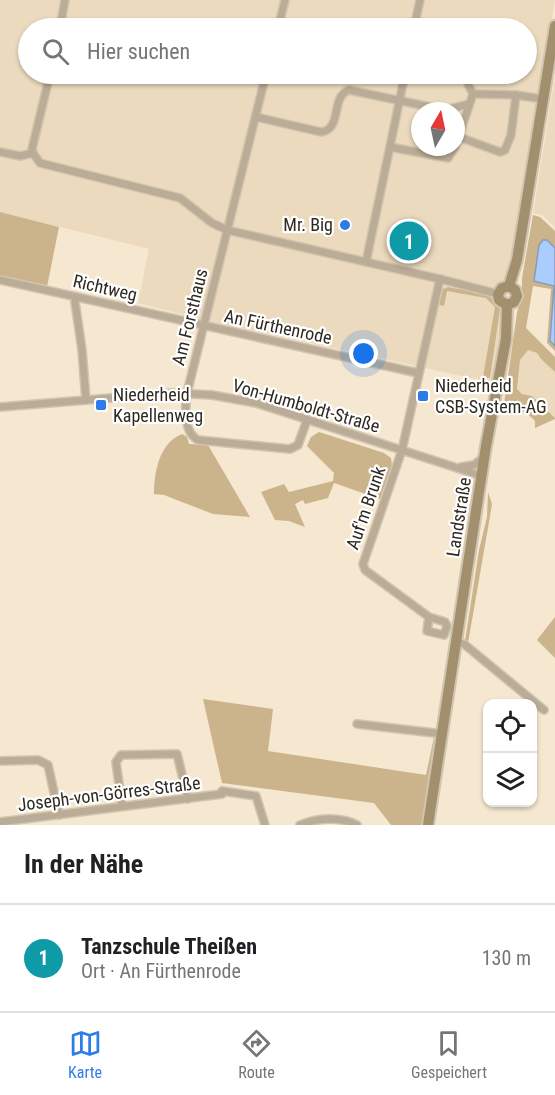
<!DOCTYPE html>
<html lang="de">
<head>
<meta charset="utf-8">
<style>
	body { margin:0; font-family:"Roboto Condensed",sans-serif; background:#f2f2f2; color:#202124 }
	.controls { position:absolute; right:18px; bottom:18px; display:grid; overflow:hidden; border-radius:12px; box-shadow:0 2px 4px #0004 }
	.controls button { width:54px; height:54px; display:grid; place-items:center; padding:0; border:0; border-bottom:2px solid #e0e0e0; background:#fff; color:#202124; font:30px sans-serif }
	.compass { position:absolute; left:411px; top:102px; width:54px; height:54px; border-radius:50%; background:#fff; box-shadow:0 2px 4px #0004; rotate:9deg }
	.you { position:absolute; left:364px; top:354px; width:21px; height:21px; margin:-15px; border:4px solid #fff; border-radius:50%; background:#1a73e8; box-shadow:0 0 0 9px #1a73e833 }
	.badge { display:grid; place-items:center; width:39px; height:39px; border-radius:50%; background:#2e7ce8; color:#fff; font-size:20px; font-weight:700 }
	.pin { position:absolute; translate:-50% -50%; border:3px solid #fff; box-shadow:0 2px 6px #0006 }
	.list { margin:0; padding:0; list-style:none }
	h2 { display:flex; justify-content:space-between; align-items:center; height:78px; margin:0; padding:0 24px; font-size:26px }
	h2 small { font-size:20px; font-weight:400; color:#757577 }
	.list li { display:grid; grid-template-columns:39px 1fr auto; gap:18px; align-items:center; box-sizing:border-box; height:108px; padding:0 24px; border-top:2px solid #e0e0e0 }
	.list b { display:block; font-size:22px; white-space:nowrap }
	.list p { margin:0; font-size:20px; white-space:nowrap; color:#757577 }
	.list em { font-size:20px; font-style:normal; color:#757577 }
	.icon { flex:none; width:33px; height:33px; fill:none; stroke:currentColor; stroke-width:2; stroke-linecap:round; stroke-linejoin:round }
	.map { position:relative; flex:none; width:555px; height:825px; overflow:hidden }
	.search { position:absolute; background:#fff; box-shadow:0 2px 4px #0004; left:18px; right:18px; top:18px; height:66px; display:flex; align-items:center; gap:15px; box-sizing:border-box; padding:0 21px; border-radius:33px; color:#757577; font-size:22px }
	.sheet { height:186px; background:#fff }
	nav { display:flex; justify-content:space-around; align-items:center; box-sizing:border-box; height:84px; border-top:2px solid #e0e0e0; background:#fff; font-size:16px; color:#757577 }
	nav a { display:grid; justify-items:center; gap:3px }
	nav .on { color:#2e7ce8 }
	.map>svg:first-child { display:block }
</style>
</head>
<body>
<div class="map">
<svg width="555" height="825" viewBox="0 0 555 825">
	<rect width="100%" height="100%" fill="#f5e7d0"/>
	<g fill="#ebdabd" fill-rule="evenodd">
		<path d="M0,0h555l-33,198 -28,185 -290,-63 -66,-17 11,-54 -149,-37zM28,28h498v46h-498zM420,111h36v36h-36z"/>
		<polygon points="555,77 555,227 542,215 533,213"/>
		<polygon points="528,350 537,353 541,359 555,372 555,418 532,397 522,394 517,389 520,360"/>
	</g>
	<g fill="#cbb48b">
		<polygon points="0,212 59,227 47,287 0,276"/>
		<path d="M533,215l7,2 15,14v120l-8,-8 4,-54 -18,-3 -7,42 29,29v15l-14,-13 -4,-6 -9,-3 -8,10 -3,29 5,5 10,2 23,22v1l-20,9v-7c-12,-13 -17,-10 -32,-10l14,-98 5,-18v-17z"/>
		<path d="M448,287c17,4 46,3 52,22l-10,69 -7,-1 12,-70 -9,-9 -39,-7 -3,15 -5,-1 4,-16z"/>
		<polygon points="319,432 384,453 391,458 392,465 380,499 334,483 328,498 305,504 303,500 295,504 305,527 289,521 275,520 261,492 284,484 289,492 333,481 334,473 307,446 311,437"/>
		<path d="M182,434l5,3 2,7 19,1 42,72 -37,-3 -49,-19 -10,-1c0,-21 5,-51 28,-60z"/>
		<polygon points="488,492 492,504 489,522 468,643 465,641 479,550 487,517"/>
		<polygon points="555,617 555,658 537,640"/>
		<polygon points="203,699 273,709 268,751 426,775 434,737 438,738 425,825 391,825 374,803 222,783"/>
	</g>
	<polygon fill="#abcdfe" stroke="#869cbb" stroke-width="1.5" points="543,240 547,240 555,248 555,346 550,341 554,286 534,281 539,245"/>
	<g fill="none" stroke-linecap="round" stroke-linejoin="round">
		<g stroke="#d1c5b0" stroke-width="10">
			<g id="street">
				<polyline points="60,28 65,0"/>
				<polyline points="278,28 285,0"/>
				<polyline points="414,28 420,0"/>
				<polyline points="50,74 32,149 33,153 40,163 180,198 212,223 227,230 440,279 498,294"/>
				<path d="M266,74l-79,319c-2,14 -4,39 11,47l92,9 8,-4 9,-25"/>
				<polyline points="473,94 516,95 543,99"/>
				<path d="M256,117l65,15c22,-3 9,-35 28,-42l96,20 24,-6"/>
				<polyline points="459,137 500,152 505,150 511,135 516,95"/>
				<polyline points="456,144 473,94 468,84 469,74"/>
				<polyline points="390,147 448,158 455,147"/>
				<polyline points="0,152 20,156 33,153"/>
				<polyline points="366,262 405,74"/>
				<polyline points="0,280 418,373"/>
				<polyline points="76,297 75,302 82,350 86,400"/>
				<polyline points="0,407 173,393 212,395 256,403 482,476"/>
				<polyline points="461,467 474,465 483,458"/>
				<polyline points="429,617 445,622 447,626 444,635 427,631 429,617 365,570 363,564 402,450 440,279"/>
				<polyline points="457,642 464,644 544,710"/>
				<polyline points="357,724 443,734"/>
				<polyline points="0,761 38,760 48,765 59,815"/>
				<polyline points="222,791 256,796 265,825"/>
				<polyline points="122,806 116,762 121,755 177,754 188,799"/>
				<polyline points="0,822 222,794"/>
				<path d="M300,825c17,-7 40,-9 57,0"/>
			</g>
		</g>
		<g stroke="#d1c5b0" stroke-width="14">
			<g id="secondary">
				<polyline points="507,305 499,300 498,294 502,288 509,286 517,260 555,26"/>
				<polyline points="507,305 514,302 517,296 515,290 509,286"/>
				<polyline points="428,825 486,446 506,339 507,305"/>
			</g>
		</g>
		<use href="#street" stroke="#baac96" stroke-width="7"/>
		<use href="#secondary" stroke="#a28f6d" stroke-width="10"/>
	</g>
	<g fill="#2e7ce8" stroke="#fff" stroke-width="2">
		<circle cx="345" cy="225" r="6"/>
		<rect x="417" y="390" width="12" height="12" rx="3"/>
		<rect x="95" y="399" width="12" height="12" rx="3"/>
	</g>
	<g text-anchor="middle" stroke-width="4.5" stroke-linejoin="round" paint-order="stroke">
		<g font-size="18" fill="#2e2920" stroke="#fff" text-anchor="start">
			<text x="333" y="231" text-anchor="end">Mr. Big</text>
			<text x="435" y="392">Niederheid<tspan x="435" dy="21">CSB-System-AG</tspan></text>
			<text x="113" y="401">Niederheid<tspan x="113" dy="21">Kapellenweg</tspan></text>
		</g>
		<g font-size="18" fill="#2e2920" stroke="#fff">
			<text transform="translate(105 288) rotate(13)" y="6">Richtweg</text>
			<text transform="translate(190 317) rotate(-76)" y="6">Am Forsthaus</text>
			<text transform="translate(278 327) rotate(12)" y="6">An Fürthenrode</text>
			<text transform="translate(306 406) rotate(16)" y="6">Von-Humboldt-Straße</text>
			<text transform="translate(366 508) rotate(-71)" y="6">Auf'm Brunk</text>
			<text transform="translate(459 517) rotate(-81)" y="6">Landstraße</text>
			<text transform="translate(109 794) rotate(-7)" y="6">Joseph-von-Görres-Straße</text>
		</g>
	</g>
</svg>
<div class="controls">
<button><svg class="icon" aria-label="locate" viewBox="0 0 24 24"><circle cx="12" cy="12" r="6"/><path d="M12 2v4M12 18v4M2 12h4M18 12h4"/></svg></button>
<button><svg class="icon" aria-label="layers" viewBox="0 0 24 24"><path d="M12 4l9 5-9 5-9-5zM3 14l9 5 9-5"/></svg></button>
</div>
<svg class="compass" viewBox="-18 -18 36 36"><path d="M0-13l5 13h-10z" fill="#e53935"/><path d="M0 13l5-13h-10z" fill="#757577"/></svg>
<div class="you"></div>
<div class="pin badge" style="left:409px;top:241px;background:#0f9aa8">1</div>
<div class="search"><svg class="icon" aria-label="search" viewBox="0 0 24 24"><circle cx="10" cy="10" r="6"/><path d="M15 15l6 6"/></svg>Hier suchen</div>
</div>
<section class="sheet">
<h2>In der Nähe<small></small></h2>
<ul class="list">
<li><span class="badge" style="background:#0f9aa8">1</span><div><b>Tanzschule Theißen</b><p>Ort · An Fürthenrode</p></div><em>130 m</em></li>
</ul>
</section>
<nav>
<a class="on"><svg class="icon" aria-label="map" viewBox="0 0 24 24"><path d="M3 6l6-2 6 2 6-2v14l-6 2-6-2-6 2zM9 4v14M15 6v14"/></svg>Karte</a>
<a><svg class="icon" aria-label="directions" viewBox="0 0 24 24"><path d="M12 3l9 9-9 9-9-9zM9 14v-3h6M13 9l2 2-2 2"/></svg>Route</a>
<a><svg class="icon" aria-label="saved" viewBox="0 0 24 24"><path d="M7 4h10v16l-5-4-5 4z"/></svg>Gespeichert</a>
</nav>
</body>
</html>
